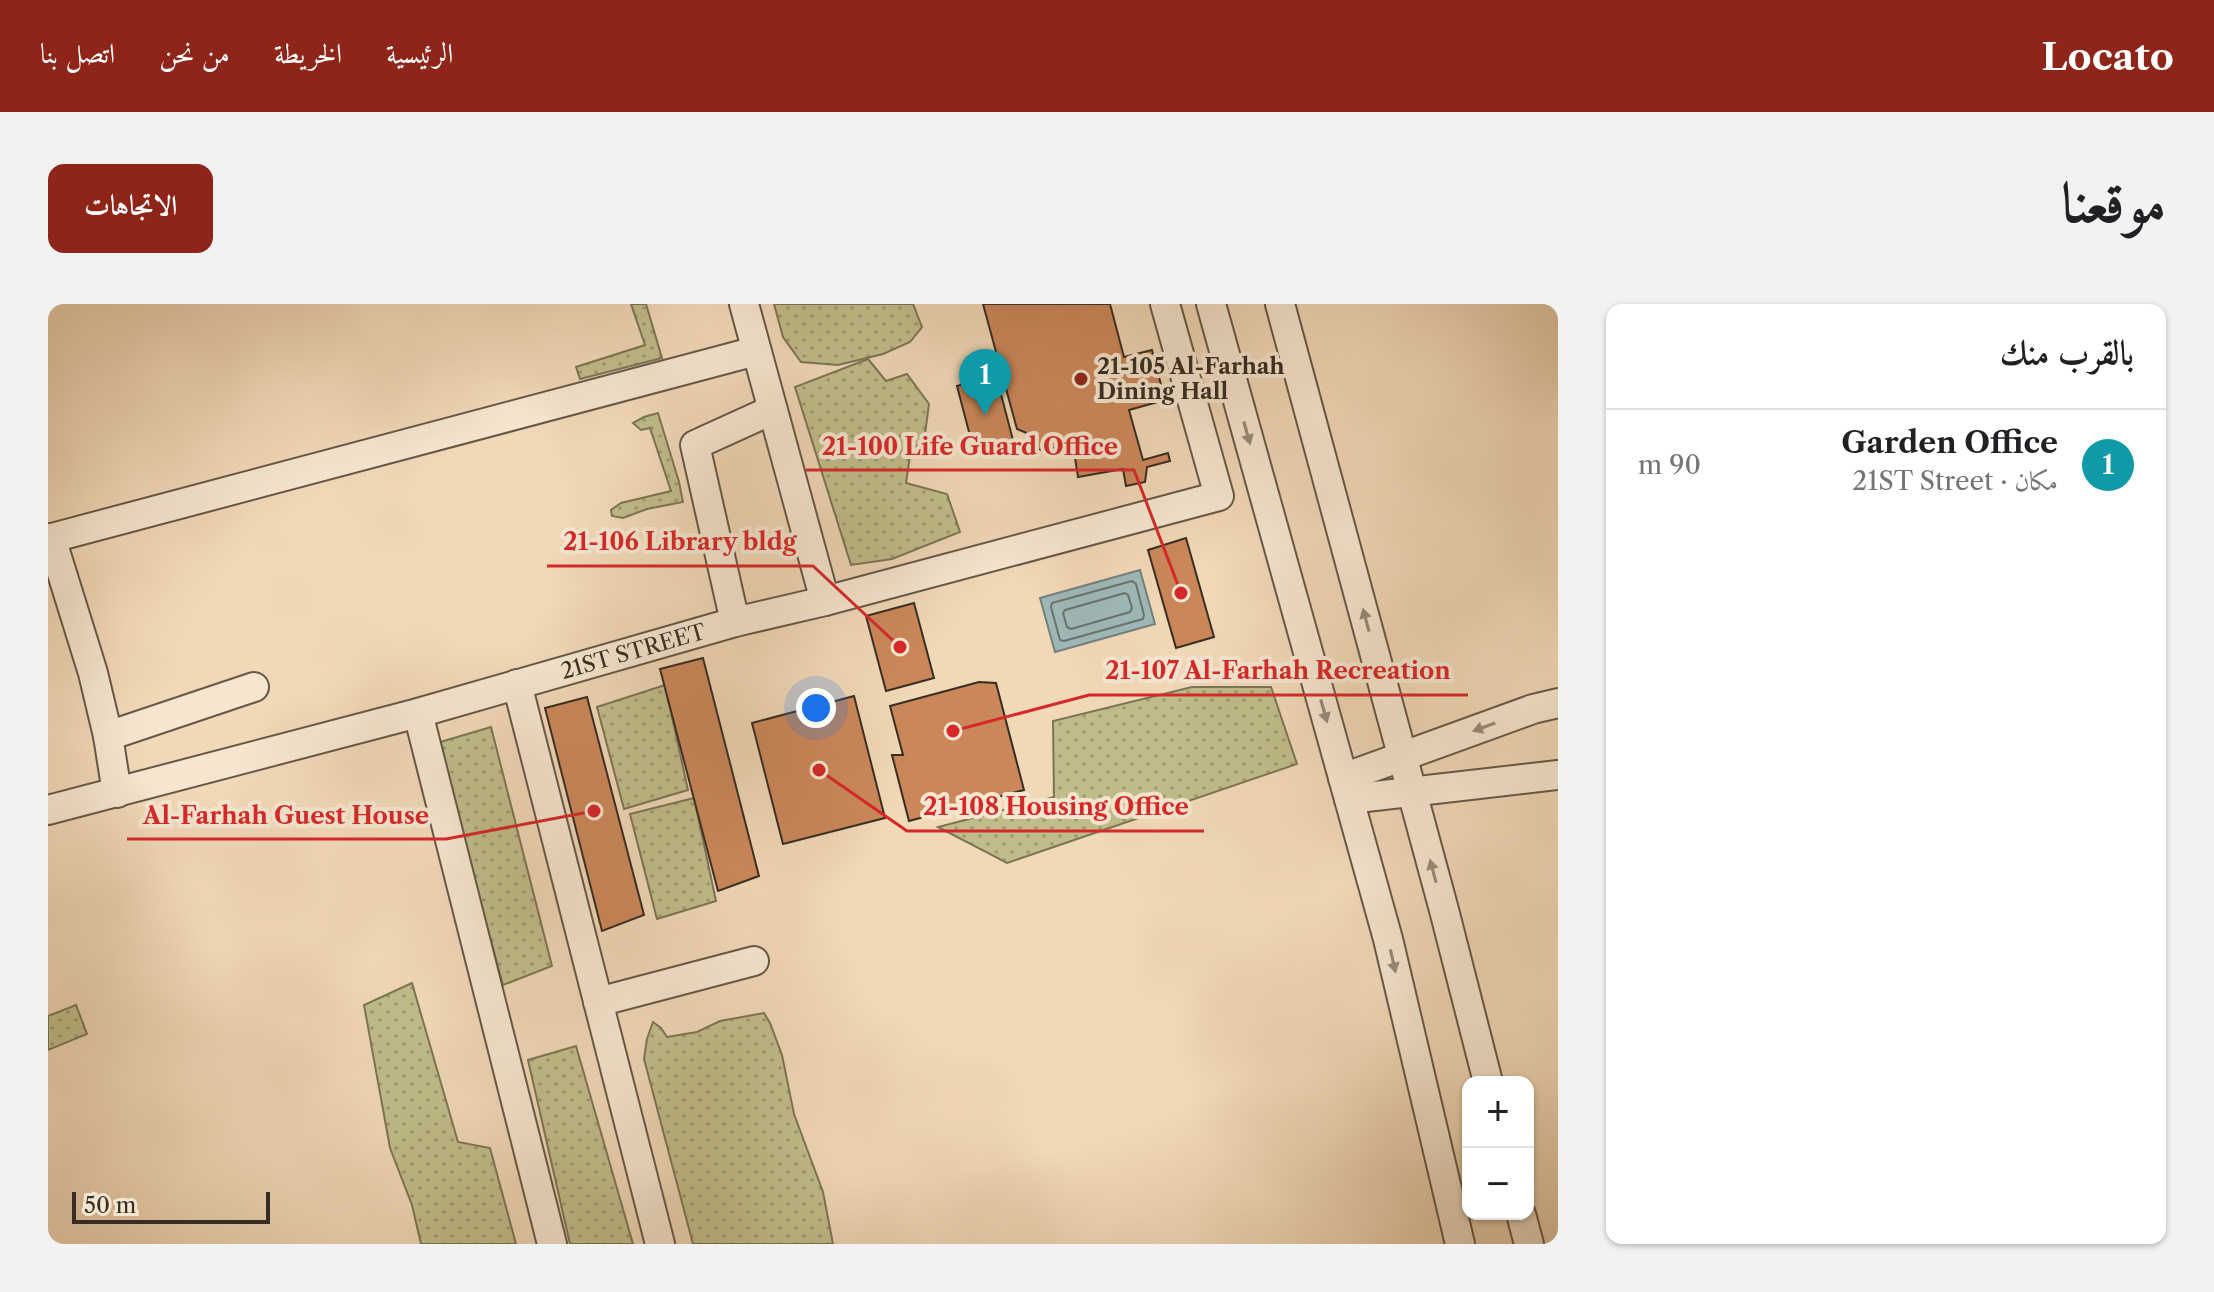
<!DOCTYPE html>
<html lang="ar">
<head>
<meta charset="utf-8">
<style>
	body { margin:0; font-family:"Libre Caslon Text",Amiri,serif; background:#f2f2f2; color:#202124; direction:rtl }
	.controls { position:absolute; right:24px; bottom:24px; display:grid; overflow:hidden; border-radius:16px; box-shadow:0 2px 6px #0004 }
	.controls button { width:72px; height:72px; display:grid; place-items:center; padding:0; border:0; border-bottom:2px solid #e0e0e0; background:#fff; color:#202124; font:40px sans-serif }
	.scale { position:absolute; left:24px; bottom:20px; width:198px; box-sizing:border-box; padding-left:8px; border:4px solid #362d24; border-top:0; font-size:22px; line-height:28px; white-space:nowrap; color:#362d24; -webkit-text-stroke:6px #f6e6d0; paint-order:stroke }
	.you { position:absolute; left:768px; top:404px; width:28px; height:28px; margin:-20px; border:6px solid #fff; border-radius:50%; background:#1a73e8; box-shadow:0 0 0 12px #1a73e833 }
	.badge { display:grid; place-items:center; width:52px; height:52px; border-radius:50%; background:#8f2418; color:#fff; font-size:26px; font-weight:700 }
	.pin { position:absolute; translate:-50% -66px; filter:drop-shadow(0 2px 4px #0008) }
	.pin::after { content:''; position:absolute; top:42px; width:28px; height:24px; background:inherit; clip-path:polygon(0 0,100% 0,50% 100%) }
	.list { margin:0; padding:0; list-style:none }
	h2 { display:flex; justify-content:space-between; align-items:center; height:104px; margin:0; padding:0 32px; font-size:34px }
	h2 small { font-size:26px; font-weight:400; color:#757577 }
	.list li { display:grid; grid-template-columns:52px 1fr auto; gap:24px; align-items:center; box-sizing:border-box; height:112px; padding:0 32px; border-top:2px solid #e0e0e0 }
	.list b { display:block; font-size:30px; white-space:nowrap }
	.list p { margin:0; font-size:26px; white-space:nowrap; color:#757577 }
	.list em { font-size:26px; font-style:normal; color:#757577 }
	.map { position:relative; flex:none; width:1510px; height:940px; overflow:hidden; direction:ltr; border-radius:16px }
	header { display:flex; align-items:center; gap:48px; box-sizing:border-box; height:112px; padding:0 40px; background:#8f2418; color:#fff }
	header strong { font-size:38px }
	nav { display:flex; gap:44px; margin-inline-start:auto; font-size:28px }
	.intro { display:flex; align-items:center; justify-content:space-between; box-sizing:border-box; height:192px; padding:0 48px }
	h1 { margin:0; font-size:56px }
	.button { padding:20px 36px; border-radius:16px; background:#8f2418; color:#fff; font-size:28px; font-weight:700 }
	main { display:flex; gap:48px; padding:0 48px }
	aside { flex:1; background:#fff; border-radius:16px; box-shadow:0 2px 6px #0004 }
	.map>svg:first-child { display:block }
</style>
</head>
<body>
<header>
<strong>Locato</strong>
<nav><a>الرئيسية</a><a>الخريطة</a><a>من نحن</a><a>اتصل بنا</a></nav>
</header>
<div class="intro"><h1>موقعنا</h1><a class="button">الاتجاهات</a></div>
<main>
<aside>
<h2>بالقرب منك<small></small></h2>
<ul class="list">
<li><span class="badge" style="background:#0f9aa8">1</span><div><b>Garden Office</b><p>مكان · 21ST Street</p></div><em>90 m</em></li>
</ul>
</aside>
<div class="map">
<svg width="1510" height="940" viewBox="0 0 1510 940">
	<defs>
		<pattern id="grass-dots" width="8" height="8" patternUnits="userSpaceOnUse" patternTransform="scale(2)"><rect width="8" height="8" fill="#c0bd8a"/><path d="M2 2h.1M6 6h.1" fill="none" stroke="#9d9a71" stroke-width="1.8" stroke-linecap="round"/></pattern>
	</defs>
	<rect width="100%" height="100%" fill="#f1d8b7"/>
	<filter id="stains"><feTurbulence type="fractalNoise" baseFrequency=".0025" numOctaves="4"/><feColorMatrix values="0 0 0 0 .2 0 0 0 0 .09 0 0 0 0 .02 0 0 0 .5 -.17"/></filter>
	<radialGradient id="worn" r=".72"><stop offset=".6" stop-color="#630" stop-opacity="0"/><stop offset="1" stop-color="#630" stop-opacity=".3"/></radialGradient>
	<g fill="url(#grass-dots)" stroke="#7b7557" stroke-width="2">
		<polygon points="583,0 598,0 614,54 532,75 528,63 597,41"/>
		<polygon points="726,0 865,0 874,23 862,38 835,50 790,61 753,58 735,33"/>
		<polygon points="820,55 838,77 859,70 881,100 877,130 862,152 858,179 899,190 912,228 844,255 803,261 747,83"/>
		<polygon points="610,109 631,178 635,198 599,205 575,214 564,212 563,206 573,199 623,187 602,124 593,126 585,119 596,113"/>
		<polygon points="617,381 640,486 576,505 549,403"/>
		<polygon points="1144,383 1223,383 1249,460 959,559 890,523 1006,493 1005,417"/>
		<polygon points="443,423 504,662 455,681 389,439"/>
		<polygon points="646,494 668,597 609,615 582,510"/>
		<polygon points="364,679 410,838 442,844 468,940 373,940 364,901 342,844 316,701"/>
		<polygon points="28,701 39,730 0,746 0,712"/>
		<polygon points="716,709 722,719 734,751 746,810 775,888 785,940 645,940 596,755 599,735 605,718 613,724 619,733 649,728 672,717"/>
		<polygon points="528,742 585,940 522,940 480,756"/>
	</g>
	<polygon fill="#9eb8b8" stroke="#74807d" stroke-width="2" points="1092,266 1107,320 1007,348 992,294"/>
	<g fill="none" stroke-linecap="round" stroke-linejoin="round">
		<g stroke="#6a726e" stroke-width="2">
			<polygon points="1084,277 1088,280 1096,311 1095,315 1016,337 1012,336 1003,303 1004,299"/>
			<polygon points="1077,289 1080,291 1084,304 1082,308 1023,325 1019,323 1015,309 1017,306"/>
		</g>
	</g>
	<g fill="#cb875a" stroke="#362d24" stroke-width="2">
		<polygon points="935,0 1062,0 1076,53 1104,46 1117,96 1081,106 1095,156 1120,149 1122,157 1099,163 1097,178 1078,182 1075,165 1030,173 1025,141 984,147 981,130 969,125"/>
		<polygon points="948,71 966,140 927,151 909,82"/>
		<polygon points="1138,234 1166,333 1128,344 1100,246"/>
		<polygon points="866,299 886,374 838,387 818,312"/>
		<polygon points="655,354 711,572 670,587 612,365"/>
		<polygon points="931,378 948,379 976,486 861,517 844,451 855,451 842,402"/>
		<polygon points="806,392 837,514 735,540 704,419"/>
		<polygon points="539,393 596,611 554,627 497,404"/>
	</g>
	<g fill="none" stroke-linecap="round" stroke-linejoin="round">
		<g stroke="#655849" stroke-width="32">
			<g id="minor">
				<polyline points="696,0 777,297"/>
				<polyline points="1163,0 1340,635 1412,940"/>
				<polyline points="1232,0 1396,606 1440,778"/>
				<polyline points="3,234 45,369 60,432"/>
				<polyline points="0,235 708,47"/>
				<polyline points="687,318 647,141 724,106"/>
				<polyline points="469,380 612,940"/>
				<polyline points="370,409 504,940"/>
				<polyline points="1295,474 1485,405 1510,399"/>
				<polyline points="69,489 60,432 206,383"/>
				<polyline points="1301,495 1510,471"/>
				<polyline points="0,506 370,409 687,318 777,297 1171,192 1117,0"/>
				<polyline points="550,698 706,657"/>
				<polyline points="1473,910 1481,940"/>
			</g>
		</g>
		<use href="#minor" stroke="#f6e6d0" stroke-width="28"/>
	</g>
	<defs><path id="oneway-solid" d="M-6-.8H1V-3.2L6.5 0L1 3.2V.8H-6Z" transform="scale(2)"/></defs>
	<g fill="#968a7a">
		<use href="#oneway-solid" transform="translate(1199 129) rotate(74)"/>
		<use href="#oneway-solid" transform="translate(1318 316) rotate(-105)"/>
		<use href="#oneway-solid" transform="translate(1276 407) rotate(74)"/>
		<use href="#oneway-solid" transform="translate(1436 423) rotate(160)"/>
		<use href="#oneway-solid" transform="translate(1385 567) rotate(-105)"/>
		<use href="#oneway-solid" transform="translate(1345 657) rotate(77)"/>
	</g>
	<circle fill="#8f2418" stroke="#f6e6d0" stroke-width="3" cx="1033" cy="75" r="8"/>
	<g text-anchor="middle" stroke-width="8" stroke-linejoin="round" paint-order="stroke">
		<g font-size="22" font-weight="bold" fill="#362d24" stroke="#f6e6d0" text-anchor="start">
			<text x="1049" y="70">21-105 Al-Farhah<tspan x="1049" dy="25">Dining Hall</tspan></text>
		</g>
		<g font-size="22" fill="#362d24" stroke="#f6e6d0">
			<text transform="translate(585 347) rotate(-16)" y="8">21ST STREET</text>
		</g>
	</g>
	<path fill="none" stroke="#d62828" stroke-width="3" d="M1133 289L1086 166H758M852 343L765 262H499M905 427L1041 391H1420M771 466L859 527H1156M546 507L398 535H79"/>
	<g fill="#d62828" stroke="#f6e6d0" stroke-width="3">
		<circle cx="1133" cy="289" r="8"/>
		<circle cx="852" cy="343" r="8"/>
		<circle cx="905" cy="427" r="8"/>
		<circle cx="771" cy="466" r="8"/>
		<circle cx="546" cy="507" r="8"/>
	</g>
	<g font-size="24" text-anchor="middle" font-weight="bold" fill="#d62828" stroke="#f6e6d0" stroke-width="8" stroke-linejoin="round" paint-order="stroke">
		<text x="922" y="151">21-100 Life Guard Office</text>
		<text x="632" y="246">21-106 Library bldg</text>
		<text x="1230" y="375">21-107 Al-Farhah Recreation</text>
		<text x="1008" y="511">21-108 Housing Office</text>
		<text x="238" y="520">Al-Farhah Guest House</text>
	</g>
	<rect width="100%" height="100%" filter="url(#stains)"/>
	<rect width="100%" height="100%" fill="url(#worn)"/>
</svg>
<div class="controls">
<button>+</button>
<button>−</button>
</div>
<div class="scale">50 m</div>
<div class="you"></div>
<div class="pin badge" style="left:937px;top:111px;background:#0f9aa8">1</div>
</div>
</main>
</body>
</html>
